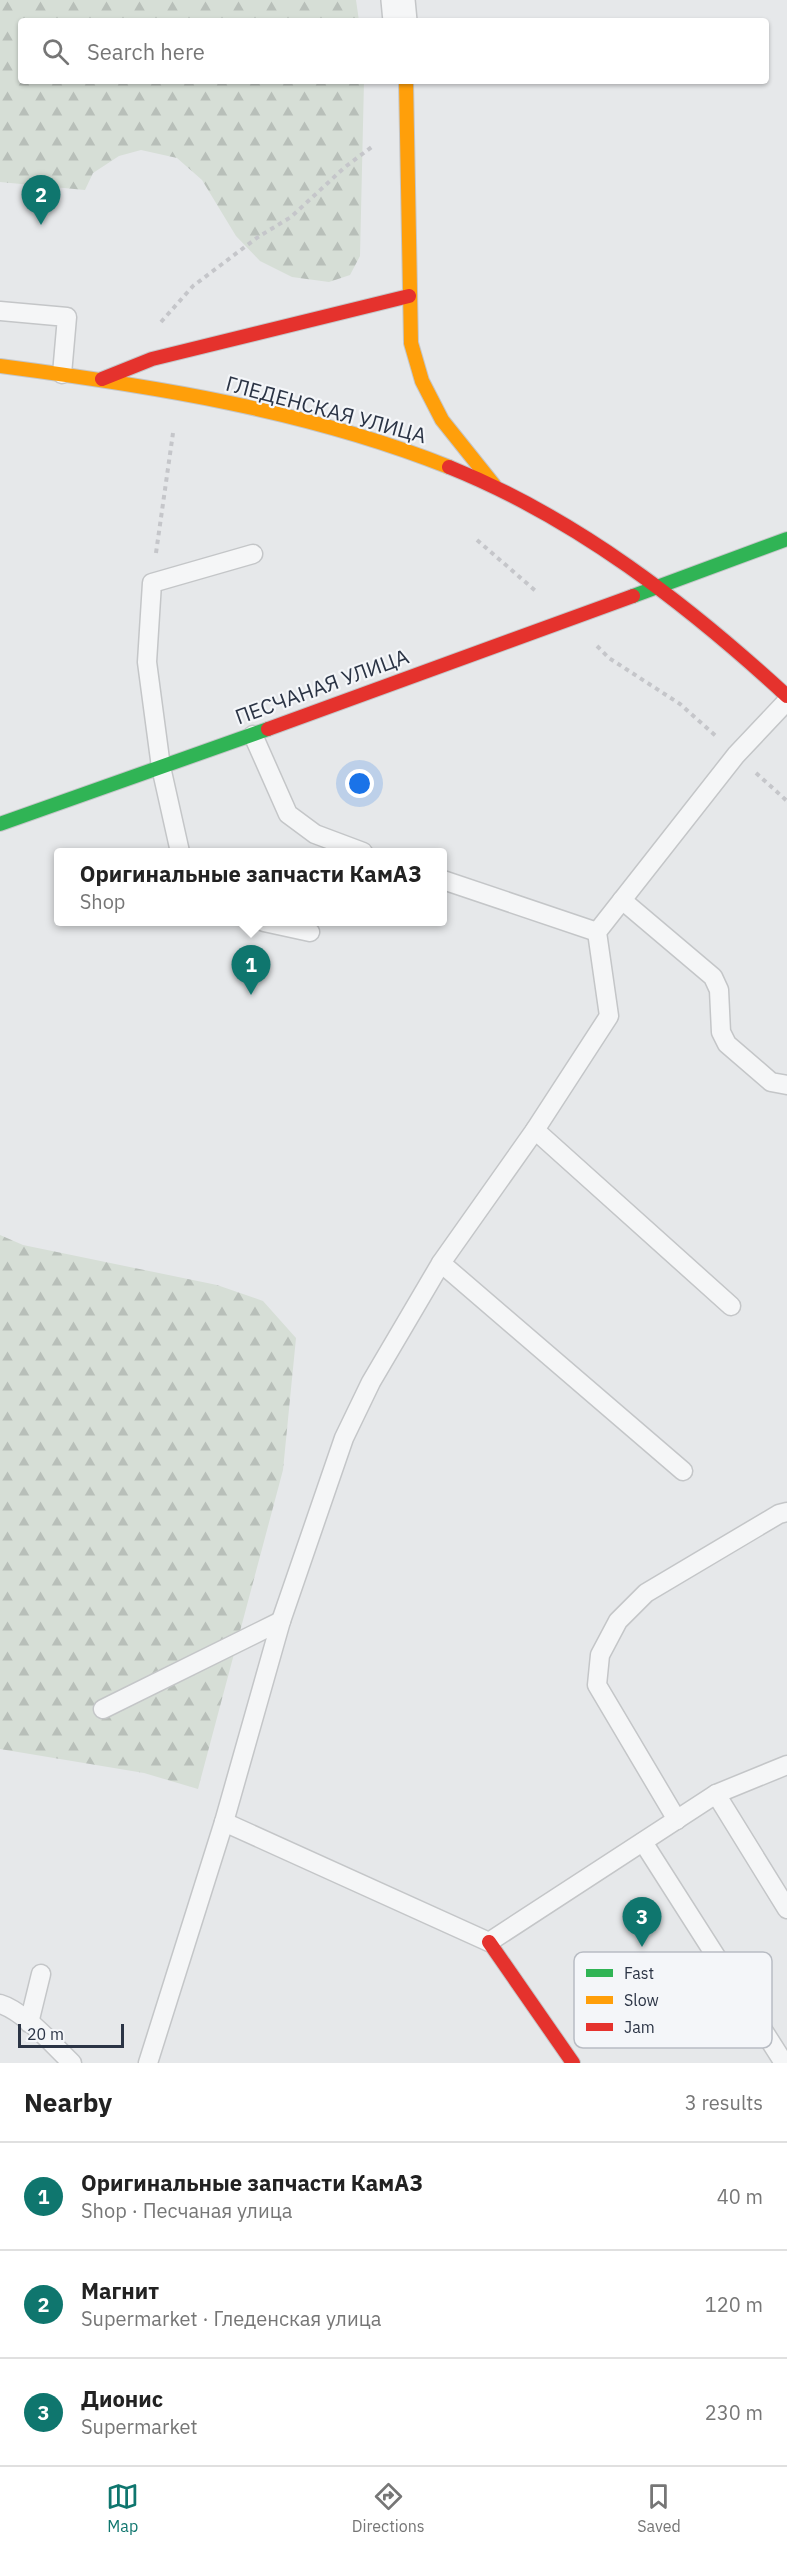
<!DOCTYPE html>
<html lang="en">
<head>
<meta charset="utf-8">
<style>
	body { margin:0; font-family:"IBM Plex Sans",sans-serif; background:#f6f6f6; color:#222 }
	.scale { position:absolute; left:18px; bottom:15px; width:106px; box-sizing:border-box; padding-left:6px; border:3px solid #2b3445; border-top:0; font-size:16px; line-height:21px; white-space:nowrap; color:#2b3445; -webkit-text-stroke:4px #f4f6f9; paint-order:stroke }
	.you { position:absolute; left:360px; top:784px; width:21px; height:21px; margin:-15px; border:4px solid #fff; border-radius:50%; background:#1a73e8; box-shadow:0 0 0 9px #1a73e833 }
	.badge { display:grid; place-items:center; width:39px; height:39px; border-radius:50%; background:#0f766e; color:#fff; font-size:20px; font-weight:700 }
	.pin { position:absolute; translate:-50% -50px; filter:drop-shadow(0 2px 3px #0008) }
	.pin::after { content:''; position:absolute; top:32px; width:21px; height:18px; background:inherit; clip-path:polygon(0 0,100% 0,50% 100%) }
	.popup { position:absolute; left:54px; top:848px; width:393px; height:78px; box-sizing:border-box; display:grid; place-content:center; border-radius:6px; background:#fff; filter:drop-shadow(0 2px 4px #0005); font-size:20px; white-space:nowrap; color:#767676 }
	.popup b { font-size:22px; color:#222 }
	.popup::after { content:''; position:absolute; left:50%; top:100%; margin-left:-12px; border:12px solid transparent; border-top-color:#fff }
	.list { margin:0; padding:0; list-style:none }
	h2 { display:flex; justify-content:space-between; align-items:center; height:78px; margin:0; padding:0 24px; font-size:26px }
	h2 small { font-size:20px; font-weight:400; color:#767676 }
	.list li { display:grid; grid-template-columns:39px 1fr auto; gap:18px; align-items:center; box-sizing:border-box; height:108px; padding:0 24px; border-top:2px solid #e0e0e0 }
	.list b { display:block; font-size:22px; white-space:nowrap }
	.list p { margin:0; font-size:20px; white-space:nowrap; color:#767676 }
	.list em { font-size:20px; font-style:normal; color:#767676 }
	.icon { flex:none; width:33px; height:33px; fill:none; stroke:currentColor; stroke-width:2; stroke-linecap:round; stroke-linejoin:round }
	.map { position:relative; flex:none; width:787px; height:2063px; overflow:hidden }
	.search { position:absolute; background:#fff; box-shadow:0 2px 4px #0004; left:18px; right:18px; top:18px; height:66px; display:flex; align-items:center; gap:15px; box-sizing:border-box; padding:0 21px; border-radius:6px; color:#767676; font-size:22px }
	.sheet { height:402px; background:#fff }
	nav { display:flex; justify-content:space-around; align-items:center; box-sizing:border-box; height:84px; border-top:2px solid #e0e0e0; background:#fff; font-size:16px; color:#767676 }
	nav a { display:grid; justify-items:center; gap:3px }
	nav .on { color:#0f766e }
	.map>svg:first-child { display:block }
</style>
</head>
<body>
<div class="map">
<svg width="787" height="2063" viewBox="0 0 787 2063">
	<defs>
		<pattern id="forest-firs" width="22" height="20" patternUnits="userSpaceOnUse" patternTransform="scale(1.5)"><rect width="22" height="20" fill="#d6ded6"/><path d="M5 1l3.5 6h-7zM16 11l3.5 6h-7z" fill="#b8bfb9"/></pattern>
	</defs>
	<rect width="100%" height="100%" fill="#e6e8ea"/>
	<g fill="url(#forest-firs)">
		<polygon points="0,0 356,0 359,21 21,21 21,81 364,81 360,256 350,275 329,282 292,277 260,261 236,236 202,180 177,158 141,150 119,156 93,173 85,190 0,182"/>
		<polygon points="0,1235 23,1245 217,1285 263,1301 296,1338 283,1470 198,1789 144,1773 0,1749"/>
	</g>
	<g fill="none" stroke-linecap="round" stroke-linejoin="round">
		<g stroke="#c4c6c8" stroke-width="21">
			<g id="lane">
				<polyline points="0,311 67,317 62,374"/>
				<polyline points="253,735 288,814 315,834 363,852"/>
				<polyline points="180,852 161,767 147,662 152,583 253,554"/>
				<polyline points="443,880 597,932"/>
				<polyline points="622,900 713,977 719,990 721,1032 727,1044 771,1082 787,1085"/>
				<polyline points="264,922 310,932"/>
				<polyline points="535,1130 731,1306"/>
				<polyline points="441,1263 683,1471"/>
				<polyline points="103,1709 281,1621"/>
				<polyline points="716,1794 787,1909"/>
				<polyline points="677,1820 597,1685 600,1655 618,1621 646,1593 779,1514 787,1512"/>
				<polyline points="224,1822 489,1942 716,1794 787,1765"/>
				<polyline points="643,1842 784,2063"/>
				<path d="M0,2004c24,7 53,41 72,59"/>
				<polyline points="29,2023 41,1974"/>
				<polyline points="148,2063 224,1822 281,1621 344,1438 371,1382 441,1263 535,1130 609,1016 597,932 736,755 787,701"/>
			</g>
		</g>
		<g stroke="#c4c6c8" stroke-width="36">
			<polyline id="street" points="398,0 400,21"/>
		</g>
		<g stroke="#c4c6c8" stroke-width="16">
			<g id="fast">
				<polyline points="633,596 787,539"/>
				<polyline points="0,824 268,729"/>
			</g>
		</g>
		<g stroke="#c4c6c8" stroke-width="16">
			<g id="slow">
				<polyline points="406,81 411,343 422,381 442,420 494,485"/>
				<path d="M0,366c152,20 306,44 449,101"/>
			</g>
		</g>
		<g stroke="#c4c6c8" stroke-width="16">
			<g id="jam">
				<polyline points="102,379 152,359 409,296"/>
				<path d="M449,467c127,51 238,137 338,229"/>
				<polyline points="268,729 633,596"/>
				<polyline points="489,1942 573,2063"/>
			</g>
		</g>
		<g stroke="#c5c6ca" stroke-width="4" stroke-dasharray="4.5 4.5" stroke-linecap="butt">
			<polyline points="161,322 193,286 258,237 291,217 345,167 373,146"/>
			<polyline points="477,540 538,593"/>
			<polyline points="156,553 173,433"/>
			<polyline points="597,646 609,658 680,704 717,737"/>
			<polyline points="756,773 787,801"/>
		</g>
		<use href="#lane" stroke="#f5f6f7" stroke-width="18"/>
		<use href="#street" stroke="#f5f6f7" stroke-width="33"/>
		<use href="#fast" stroke="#30b455" stroke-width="14"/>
		<use href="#slow" stroke="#ff9f0a" stroke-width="14"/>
		<use href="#jam" stroke="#e5322d" stroke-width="14"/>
	</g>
	<g text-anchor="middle" stroke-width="4.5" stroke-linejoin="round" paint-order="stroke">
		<g font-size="21" fill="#2b3445" stroke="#f4f6f9">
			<text transform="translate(326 410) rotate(15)" y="7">ГЛЕДЕНСКАЯ УЛИЦА</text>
			<text transform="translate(322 687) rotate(-20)" y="7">ПЕСЧАНАЯ УЛИЦА</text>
		</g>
	</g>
	<rect x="574" y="1952" width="198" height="96" rx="9" fill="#f4f6f9" stroke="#b8bcc3" stroke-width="1.5"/>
	<rect x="586" y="1969" width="27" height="8" fill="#30b455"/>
	<rect x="586" y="1996" width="27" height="8" fill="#ff9f0a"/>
	<rect x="586" y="2023" width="27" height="8" fill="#e5322d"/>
	<g font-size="16" fill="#2b3445">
		<text x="624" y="1979">Fast</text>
		<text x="624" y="2006">Slow</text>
		<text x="624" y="2033">Jam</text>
	</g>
</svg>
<div class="scale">20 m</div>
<div class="you"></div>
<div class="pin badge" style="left:251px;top:995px">1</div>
<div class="popup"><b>Оригинальные запчасти КамАЗ</b>Shop</div>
<div class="pin badge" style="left:41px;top:225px">2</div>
<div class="pin badge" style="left:642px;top:1947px">3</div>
<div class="search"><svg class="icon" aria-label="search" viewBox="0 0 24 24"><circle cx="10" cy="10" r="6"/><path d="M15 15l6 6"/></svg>Search here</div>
</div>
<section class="sheet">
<h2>Nearby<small>3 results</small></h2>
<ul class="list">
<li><span class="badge">1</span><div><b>Оригинальные запчасти КамАЗ</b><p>Shop · Песчаная улица</p></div><em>40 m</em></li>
<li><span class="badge">2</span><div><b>Магнит</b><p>Supermarket · Гледенская улица</p></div><em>120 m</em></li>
<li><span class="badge">3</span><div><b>Дионис</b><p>Supermarket</p></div><em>230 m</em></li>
</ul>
</section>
<nav>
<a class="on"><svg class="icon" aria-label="map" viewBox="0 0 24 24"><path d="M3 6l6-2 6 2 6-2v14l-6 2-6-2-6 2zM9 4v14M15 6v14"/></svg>Map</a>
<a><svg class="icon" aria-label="directions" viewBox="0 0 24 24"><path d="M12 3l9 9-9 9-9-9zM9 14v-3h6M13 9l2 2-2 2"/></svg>Directions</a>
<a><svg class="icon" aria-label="saved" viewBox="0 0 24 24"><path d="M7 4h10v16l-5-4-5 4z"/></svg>Saved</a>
</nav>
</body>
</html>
